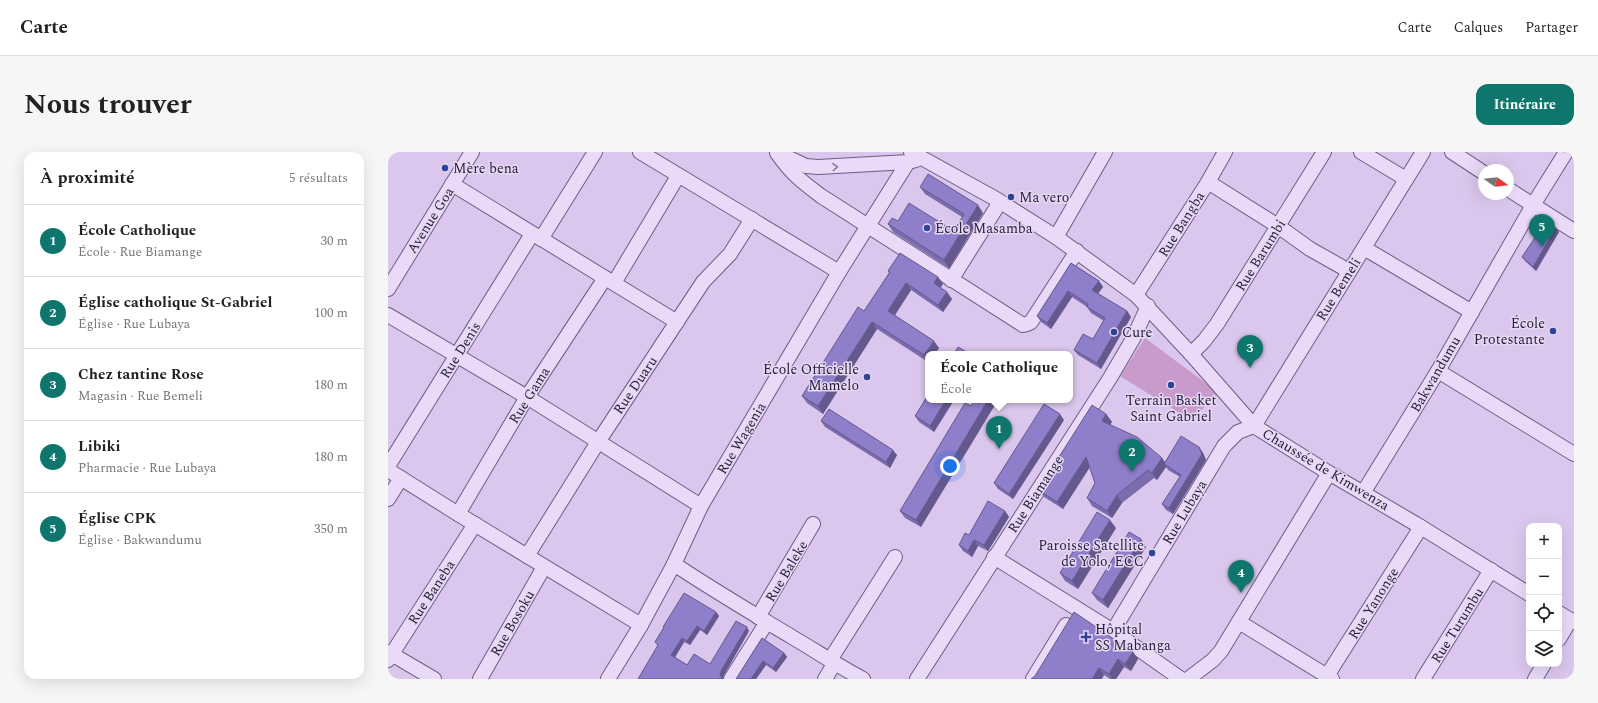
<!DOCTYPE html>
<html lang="fr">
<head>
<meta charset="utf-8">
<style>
	body { margin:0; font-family:Spectral,serif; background:#f6f6f6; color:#222 }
	.controls { position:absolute; right:12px; bottom:12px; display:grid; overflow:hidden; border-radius:8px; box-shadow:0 4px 16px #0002 }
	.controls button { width:36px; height:36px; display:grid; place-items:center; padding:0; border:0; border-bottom:1px solid #e0e0e0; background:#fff; color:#222; font:20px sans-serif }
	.compass { position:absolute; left:1090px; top:12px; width:36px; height:36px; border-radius:50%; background:#fff; box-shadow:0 4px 16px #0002; rotate:104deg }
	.you { position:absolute; left:562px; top:314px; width:14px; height:14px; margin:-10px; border:3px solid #fff; border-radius:50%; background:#1a73e8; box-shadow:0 0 0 6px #1a73e833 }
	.badge { display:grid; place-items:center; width:26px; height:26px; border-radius:50%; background:#0f766e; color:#fff; font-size:13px; font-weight:700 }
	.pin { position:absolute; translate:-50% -33px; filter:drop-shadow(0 1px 2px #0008) }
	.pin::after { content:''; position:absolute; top:21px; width:14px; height:12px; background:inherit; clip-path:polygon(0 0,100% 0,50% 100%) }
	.popup { position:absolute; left:537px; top:199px; width:148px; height:52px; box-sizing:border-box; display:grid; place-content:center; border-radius:8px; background:#fff; filter:drop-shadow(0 1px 3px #0005); font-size:13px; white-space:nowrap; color:#767676 }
	.popup b { font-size:15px; color:#222 }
	.popup::after { content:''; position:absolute; left:50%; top:100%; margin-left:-8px; border:8px solid transparent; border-top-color:#fff }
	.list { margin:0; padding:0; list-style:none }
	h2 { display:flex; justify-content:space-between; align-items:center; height:52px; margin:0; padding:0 16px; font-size:17px }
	h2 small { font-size:13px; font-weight:400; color:#767676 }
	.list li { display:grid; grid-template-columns:26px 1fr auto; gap:12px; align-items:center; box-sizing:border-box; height:72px; padding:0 16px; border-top:1px solid #e0e0e0 }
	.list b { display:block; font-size:15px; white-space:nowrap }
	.list p { margin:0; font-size:13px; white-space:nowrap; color:#767676 }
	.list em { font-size:13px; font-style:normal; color:#767676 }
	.icon { flex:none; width:22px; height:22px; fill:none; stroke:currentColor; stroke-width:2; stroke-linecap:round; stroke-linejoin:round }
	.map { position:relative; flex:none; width:1186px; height:527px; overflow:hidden; border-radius:12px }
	header { display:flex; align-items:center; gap:24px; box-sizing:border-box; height:56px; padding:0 20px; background:#fff; border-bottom:1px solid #e0e0e0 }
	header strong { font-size:19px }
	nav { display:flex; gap:22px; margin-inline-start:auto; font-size:14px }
	.intro { display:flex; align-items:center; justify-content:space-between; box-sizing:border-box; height:96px; padding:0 24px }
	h1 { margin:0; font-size:28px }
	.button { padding:10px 18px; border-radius:12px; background:#0f766e; color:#fff; font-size:14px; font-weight:700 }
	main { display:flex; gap:24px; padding:0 24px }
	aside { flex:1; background:#fff; border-radius:12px; box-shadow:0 4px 16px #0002 }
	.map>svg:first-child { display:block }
</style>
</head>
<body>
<header>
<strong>Carte</strong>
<nav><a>Carte</a><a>Calques</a><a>Partager</a></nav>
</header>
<div class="intro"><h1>Nous trouver</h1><a class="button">Itinéraire</a></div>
<main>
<aside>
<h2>À proximité<small>5 résultats</small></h2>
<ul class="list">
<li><span class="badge">1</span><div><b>École Catholique</b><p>École · Rue Biamange</p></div><em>30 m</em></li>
<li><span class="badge">2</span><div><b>Église catholique St-Gabriel</b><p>Église · Rue Lubaya</p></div><em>100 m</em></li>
<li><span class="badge">3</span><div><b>Chez tantine Rose</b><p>Magasin · Rue Bemeli</p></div><em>180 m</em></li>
<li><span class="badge">4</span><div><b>Libiki</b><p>Pharmacie · Rue Lubaya</p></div><em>180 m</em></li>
<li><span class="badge">5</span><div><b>Église CPK</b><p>Église · Bakwandumu</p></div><em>350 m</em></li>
</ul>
</aside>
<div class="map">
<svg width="1186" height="527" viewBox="0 0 1186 527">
	<rect width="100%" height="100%" fill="#dbc7ed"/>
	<polygon fill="#c89bcb" points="757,186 831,241 803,268 732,224"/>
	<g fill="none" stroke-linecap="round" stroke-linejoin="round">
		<g stroke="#6c5d89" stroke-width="16">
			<g id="minor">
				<polyline points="252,0 451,120"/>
				<polyline points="523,0 608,47 668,85 748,143 803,202 866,274 941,321 1028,372 1141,442"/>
				<polyline points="973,0 1018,27"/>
				<polyline points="1064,0 1096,21"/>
				<path d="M389,1c15,21 24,28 44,43l202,129 4,-1 4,-2 46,-71"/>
				<polyline points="390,1 418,14 430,15 520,10 528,8"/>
				<polyline points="820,30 890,74 922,97 961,119"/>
				<polyline points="64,32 289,170"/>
				<polyline points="1120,37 1186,79"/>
				<polyline points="668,85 717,0"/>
				<polyline points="153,87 207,0"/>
				<polyline points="976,96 1084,160"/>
				<polyline points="563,128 612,50"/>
				<polyline points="226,131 290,24"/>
				<polyline points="0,137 84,0"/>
				<polyline points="748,143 820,30 837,0"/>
				<polyline points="0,163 139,245 313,354"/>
				<polyline points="803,202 816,189 829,172 936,0"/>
				<polyline points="1050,219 1186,302"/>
				<polyline points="0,314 144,82"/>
				<polyline points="0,318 70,362 253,473"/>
				<polyline points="975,341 1050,219 1145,53 1178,0"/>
				<polyline points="0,347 13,326"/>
				<polyline points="70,362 139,245 217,126"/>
				<polyline points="139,404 210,290 315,130 342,102 364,67"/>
				<polyline points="606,405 725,479 793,527"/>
				<path d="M286,412c39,26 78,49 118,73 24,14 46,29 71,42"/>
				<polyline points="1171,461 1186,470"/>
				<polyline points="370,465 425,372"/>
				<polyline points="851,470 944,527"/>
				<polyline points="725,479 836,294 850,280 866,274 1035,0"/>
				<polyline points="1171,487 1182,468"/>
				<polyline points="0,500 46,527"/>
				<polyline points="0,508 87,372"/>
				<polyline points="442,508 507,405"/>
				<polyline points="92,527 156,415"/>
				<polyline points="220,527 253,473 286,412 313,354 451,120 520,10"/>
				<polyline points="343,527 379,470"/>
				<polyline points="437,527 446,512"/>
				<polyline points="529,527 722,226 746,185 760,154"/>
				<polyline points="645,527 678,473"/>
				<polyline points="800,527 825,508 833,499 941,321"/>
				<polyline points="937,527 1033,375"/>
				<polyline points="1035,527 1103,418"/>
				<polyline points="1147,527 1156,512"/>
			</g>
		</g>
		<use href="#minor" stroke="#eadaf8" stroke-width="14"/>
	</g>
	<g fill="#7b6cae">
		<polygon points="532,35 595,61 561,116 505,80 500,72 510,69 566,79 574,65 537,42"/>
		<polygon points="1168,76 1171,80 1148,119 1137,109 1134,105"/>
		<polygon points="683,111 711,129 715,135 710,142 739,159 743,165 713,217 690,203 686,198 705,187 716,169 703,161 699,155 684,145 663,177 653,170 649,164"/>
		<polygon points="500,119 550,125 555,132 552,136 564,147 555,160 523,138 507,163 551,196 540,202 540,210 489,177 435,262 419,251 414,244 476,159 501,121"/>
		<polygon points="540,248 566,248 546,280 531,270 527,264"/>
		<polygon points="583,254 533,375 517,366 512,359"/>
		<polygon points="718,262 724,270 722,272 777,310 811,295 815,301 818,308 785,362 778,358 774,352 792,325 780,318 778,315 769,328 766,326 734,351 724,366 704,354 699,346 707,331 702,315 675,357 656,345 650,338"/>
		<polygon points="676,268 625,347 610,337 606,331"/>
		<polygon points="433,269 509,303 502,316 437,275"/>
		<polygon points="617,359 621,365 600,399 590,394 584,405 575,399 571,393 581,383"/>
		<polygon points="728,376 690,437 677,429 672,421"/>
		<polygon points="758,395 720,456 709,448 704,441"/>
		<polygon points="328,460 331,464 319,483 312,478 302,493 296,490 287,505 299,513 322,512 361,479 336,523 251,527 270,494 267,490 276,476 275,475"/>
		<polygon points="374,486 396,501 399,505 388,520 378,513 368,527 348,527"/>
		<polygon points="745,500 750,507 743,519 736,515 728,527 722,527 716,523 643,527"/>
	</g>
	<g fill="#64588d">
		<polygon points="590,53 595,61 561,116 556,108"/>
		<polygon points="1168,76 1171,80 1148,119 1145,115"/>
		<polygon points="550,125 555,132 551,138 546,131"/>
		<polygon points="711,129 715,135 708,144 704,138"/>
		<polygon points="518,131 523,138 505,166 500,159"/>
		<polygon points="680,139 684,145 663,177 659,171"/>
		<polygon points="559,140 564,147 555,160 550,153"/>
		<polygon points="739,159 743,165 713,217 709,211"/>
		<polygon points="484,170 489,177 435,262 430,254"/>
		<polygon points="546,189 551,196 547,202 540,202 540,209 536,203"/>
		<polygon points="558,248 566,248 546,280 542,274"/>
		<polygon points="600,248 610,248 533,375 528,368"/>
		<polygon points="672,262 676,268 625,347 621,342"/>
		<polygon points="718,262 724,270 720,276 714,269"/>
		<polygon points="811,295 815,301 818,308 785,362 781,356"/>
		<polygon points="505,298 509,303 502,316 498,310"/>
		<polygon points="698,305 703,313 675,357 669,350"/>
		<polygon points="774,306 779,313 776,312 778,315 769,328 764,321"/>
		<polygon points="729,343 734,351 724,366 719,359"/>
		<polygon points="617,359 621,365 600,399 596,393"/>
		<polygon points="722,368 728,376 690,437 684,429"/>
		<polygon points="753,387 758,395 720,456 715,448"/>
		<polygon points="586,388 590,394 584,405 580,399"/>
		<polygon points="328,460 331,464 319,483 316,479"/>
		<polygon points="309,474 312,478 302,493 299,489"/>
		<polygon points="359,475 361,479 336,523 335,527 334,527 332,523 333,519"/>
		<polygon points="294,486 296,490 286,507 283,503"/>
		<polygon points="745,500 750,507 743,519 737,512"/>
		<polygon points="396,501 399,505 388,520 385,516"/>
		<polygon points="730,507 736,515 728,527 724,527 721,522"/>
		<polygon points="375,509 378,513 368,527 363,527"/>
		<polygon points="711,516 716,523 714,527 704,527"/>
	</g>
	<g fill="#8f7eca" stroke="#64588d">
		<polygon points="540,22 590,53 556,108 500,72 504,66 510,69 521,51 566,79 576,62 532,35"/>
		<polygon points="1158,69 1168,76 1145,115 1134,105"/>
		<polygon points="512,101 550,125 546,131 559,140 550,153 518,131 500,159 546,189 536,203 484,170 430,254 414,244 470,155 476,159 502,120 500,119"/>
		<polygon points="683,111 711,129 704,138 739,159 709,211 686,198 695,182 705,187 717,166 699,155 700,152 680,139 659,171 649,164"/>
		<polygon points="570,195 582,202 566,202"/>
		<polygon points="540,243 540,248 558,248 542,274 527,264"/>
		<polygon points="587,248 600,248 528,368 512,359 577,251 583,254"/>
		<polygon points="656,252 672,262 621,342 606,331"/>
		<polygon points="704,253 718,262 714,269 749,285 774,306 764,321 760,318 729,343 719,359 699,346 707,331 698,305 669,350 650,338"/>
		<polygon points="441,257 505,298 498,310 433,269"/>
		<polygon points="793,284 811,295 814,302 781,356 774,352 793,323 776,312"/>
		<polygon points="600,349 617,359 596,393 586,388 580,399 571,393 577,381 581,383"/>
		<polygon points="709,360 722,368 684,429 672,421"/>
		<polygon points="741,380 753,387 715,448 704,441"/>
		<polygon points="296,441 328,460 316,479 309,474 299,489 294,486 283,503 299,513 306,502 322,512 348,469 359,475 333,519 332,523 334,527 250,527 270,493 267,490 276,475 275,475"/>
		<polygon points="686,460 745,500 737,512 730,507 721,522 711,516 704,527 643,527 647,524"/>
		<polygon points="374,486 396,501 385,516 375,509 363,527 348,527"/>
	</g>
	<defs><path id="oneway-chevron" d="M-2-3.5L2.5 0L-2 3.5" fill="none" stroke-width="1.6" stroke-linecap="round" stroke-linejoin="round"/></defs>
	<use stroke="#897d98" href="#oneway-chevron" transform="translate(447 15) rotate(-3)"/>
	<g fill="#2f4396" stroke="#e6d7f5" stroke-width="1.5">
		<circle cx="57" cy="16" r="4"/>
		<circle cx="623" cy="45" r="4"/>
		<circle cx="539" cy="76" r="4"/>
		<circle cx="1165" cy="179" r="4"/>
		<circle cx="726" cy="180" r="4"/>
		<circle cx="479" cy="225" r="4"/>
		<circle cx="783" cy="233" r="4"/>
		<circle cx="764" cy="401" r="4"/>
		<path d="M696 479h4v4h4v4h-4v4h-4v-4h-4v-4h4z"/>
	</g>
	<g text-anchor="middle" stroke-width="3" stroke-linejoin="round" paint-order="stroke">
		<g font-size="14" fill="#282039" stroke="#e6d7f5" text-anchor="start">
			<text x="65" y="21">Mère bena</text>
			<text x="631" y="50">Ma vero</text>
			<text x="547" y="81">École Masamba</text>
			<text x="1157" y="176" text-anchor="end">École<tspan x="1157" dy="16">Protestante</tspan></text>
			<text x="734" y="185">Cure</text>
			<text x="471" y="222" text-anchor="end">École Officielle<tspan x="471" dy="16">Mamelo</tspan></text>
			<text x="783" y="253" text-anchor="middle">Terrain Basket<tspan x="783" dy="16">Saint Gabriel</tspan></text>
			<text x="756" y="398" text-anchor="end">Paroisse Satellite<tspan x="756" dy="16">de Yolo, ECC</tspan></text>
			<text x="707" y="482">Hôpital<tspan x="707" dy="16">SS Mabanga</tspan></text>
		</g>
		<g font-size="14" fill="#282039" stroke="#e6d7f5">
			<text transform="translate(42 68) rotate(-58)" y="5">Avenue Goa</text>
			<text transform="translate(793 72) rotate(-58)" y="5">Rue Bangba</text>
			<text transform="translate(872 103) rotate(-58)" y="5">Rue Barumbi</text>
			<text transform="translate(950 137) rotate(-58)" y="5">Rue Bemeli</text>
			<text transform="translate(72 198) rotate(-58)" y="5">Rue Denis</text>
			<text transform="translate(1047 222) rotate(-60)" y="5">Bakwandumu</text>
			<text transform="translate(247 233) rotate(-56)" y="5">Rue Duaru</text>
			<text transform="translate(141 243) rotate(-58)" y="5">Rue Gama</text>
			<text transform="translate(353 286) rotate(-59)" y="5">Rue Wagenia</text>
			<text transform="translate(938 317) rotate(31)" y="5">Chaussée de Kimwenza</text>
			<text transform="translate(647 342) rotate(-57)" y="5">Rue Biamange</text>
			<text transform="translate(796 360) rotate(-59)" y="5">Rue Lubaya</text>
			<text transform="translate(398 419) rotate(-59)" y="5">Rue Baleke</text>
			<text transform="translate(43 440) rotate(-57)" y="5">Rue Baneba</text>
			<text transform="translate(985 451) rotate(-58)" y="5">Rue Yanonge</text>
			<text transform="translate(124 471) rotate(-60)" y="5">Rue Bosoku</text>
			<text transform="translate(1069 473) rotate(-58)" y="5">Rue Turumbu</text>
		</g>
	</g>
</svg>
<div class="controls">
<button>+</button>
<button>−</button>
<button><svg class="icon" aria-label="locate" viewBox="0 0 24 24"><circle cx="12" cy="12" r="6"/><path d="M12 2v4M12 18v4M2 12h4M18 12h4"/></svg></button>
<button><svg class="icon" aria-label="layers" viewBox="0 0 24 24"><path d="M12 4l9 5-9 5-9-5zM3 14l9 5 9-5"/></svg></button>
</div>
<svg class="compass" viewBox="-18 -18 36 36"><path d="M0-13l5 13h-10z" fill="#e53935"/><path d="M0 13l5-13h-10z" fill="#767676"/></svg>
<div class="you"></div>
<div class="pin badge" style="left:611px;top:297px">1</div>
<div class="popup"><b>École Catholique</b>École</div>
<div class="pin badge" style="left:744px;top:320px">2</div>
<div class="pin badge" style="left:862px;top:216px">3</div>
<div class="pin badge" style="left:853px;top:441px">4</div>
<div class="pin badge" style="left:1154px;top:95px">5</div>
</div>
</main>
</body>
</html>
